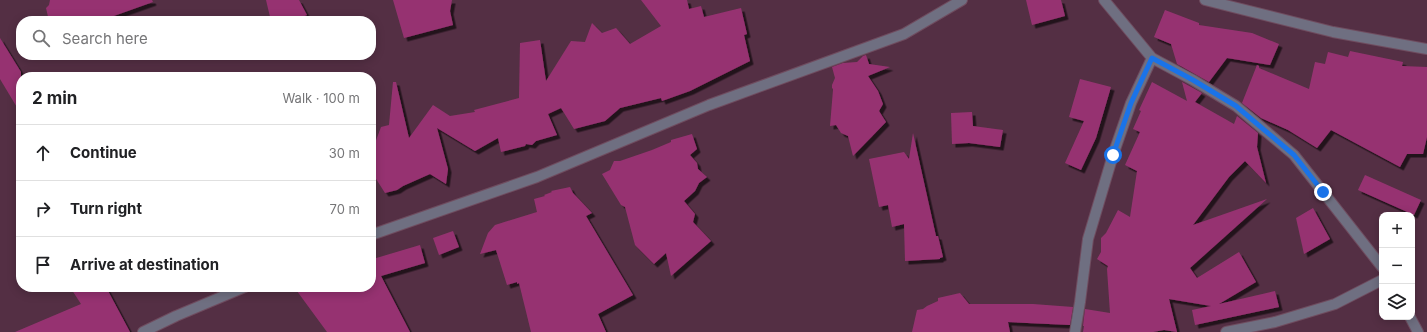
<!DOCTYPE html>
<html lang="en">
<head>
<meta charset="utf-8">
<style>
	body { margin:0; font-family:Inter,sans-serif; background:#f6f6f6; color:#202124 }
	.controls { position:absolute; right:12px; bottom:12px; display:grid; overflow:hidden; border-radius:8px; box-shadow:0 2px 10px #0003 }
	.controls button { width:36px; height:36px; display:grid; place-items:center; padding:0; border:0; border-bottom:1px solid #e0e0e0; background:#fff; color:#202124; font:20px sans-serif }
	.stop { position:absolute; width:12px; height:12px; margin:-9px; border:3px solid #1a73e8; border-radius:50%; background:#fff }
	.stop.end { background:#1a73e8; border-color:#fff; box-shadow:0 1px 4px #0008 }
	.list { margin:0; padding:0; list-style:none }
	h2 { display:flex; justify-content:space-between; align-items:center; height:52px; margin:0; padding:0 16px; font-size:17px }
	h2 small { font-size:13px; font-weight:400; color:#757577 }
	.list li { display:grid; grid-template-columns:26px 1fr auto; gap:12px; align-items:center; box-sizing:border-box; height:56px; padding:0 16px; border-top:1px solid #e0e0e0 }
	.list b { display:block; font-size:15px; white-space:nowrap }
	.list em { font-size:13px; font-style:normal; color:#757577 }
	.icon { flex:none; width:22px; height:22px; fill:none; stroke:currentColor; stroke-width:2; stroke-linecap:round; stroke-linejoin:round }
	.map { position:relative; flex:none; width:1427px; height:332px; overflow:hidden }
	.search { position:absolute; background:#fff; box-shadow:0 2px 10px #0003; left:16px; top:16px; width:360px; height:44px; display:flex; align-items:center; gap:10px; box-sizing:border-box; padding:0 14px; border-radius:16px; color:#757577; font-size:15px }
	.panel { position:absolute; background:#fff; box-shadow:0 2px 10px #0003; left:16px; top:72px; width:360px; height:220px; border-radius:16px }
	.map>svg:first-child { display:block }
</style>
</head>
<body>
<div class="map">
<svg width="1427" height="332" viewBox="0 0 1427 332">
	<defs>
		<filter id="shadow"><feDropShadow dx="3.5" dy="3.5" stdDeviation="0" flood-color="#0009"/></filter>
	</defs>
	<rect width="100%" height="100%" fill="#542f44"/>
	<g fill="#963371" filter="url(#shadow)">
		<polygon points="50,0 152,0 153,2 111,17 110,21 49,21 46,8 49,5"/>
		<polygon points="266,0 299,0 307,15 294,21 271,21"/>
		<polygon points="393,0 452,0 450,11 453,25 404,38"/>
		<polygon points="641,0 687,0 689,9 701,6 704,17 741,8 747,34 744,35 750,61 690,91 662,101 661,98 620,108 605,121 574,129 561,108 548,114 557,135 536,141 532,145 526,144 525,146 501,152 498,138 475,151 437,128 448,169 446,184 430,174 403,186 397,190 385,193 371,171 371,154 381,127 389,125 393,82 396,82 409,138 433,105 450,116 475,112 474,110 519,98 520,43 540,40 546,81 571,41 585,42 592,23 602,33 616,28 630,44 661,26"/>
		<polygon points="1026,0 1061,0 1065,16 1032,25"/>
		<polygon points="1165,10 1199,23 1199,25 1252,33 1279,44 1270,65 1227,58 1209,82 1177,64 1171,44 1154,37"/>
		<polygon points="0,38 21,72 21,114 0,79"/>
		<polygon points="1350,51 1403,62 1402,66 1427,67 1427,137 1423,154 1407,154 1400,167 1331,130 1317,148 1288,130 1261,118 1242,103 1257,65 1259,66 1259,68 1309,89 1315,62 1325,64 1328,52 1348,57"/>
		<polygon points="866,55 869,64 890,67 868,76 878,91 883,104 879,111 886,122 853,156 848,136 841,133 836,125 830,126 833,90 833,88 832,89 832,85 835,78 832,67 843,63 857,62 863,56"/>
		<polygon points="1080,79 1111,87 1096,138 1081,170 1065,163 1084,121 1069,117"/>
		<polygon points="1152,82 1187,101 1182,82 1202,93 1195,102 1234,124 1237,116 1258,133 1257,147 1266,183 1245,161 1229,177 1193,225 1267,199 1190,268 1197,278 1239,252 1256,282 1219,304 1275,291 1279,307 1195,325 1192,310 1211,306 1169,299 1177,332 1164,330 1153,332 1083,332 1084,326 1083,326 1085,309 1110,313 1107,269 1108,266 1097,259 1101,252 1101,238 1106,233 1118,210 1130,217 1137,171 1125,165 1140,132 1133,129 1141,111 1139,110"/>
		<polygon points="972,112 973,126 1003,130 1000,147 969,143 952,144 951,113"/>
		<polygon points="913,133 936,236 938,236 943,257 940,258 940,259 905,261 904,224 892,227 888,205 879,207 869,159 904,152 909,159"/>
		<polygon points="692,134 697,149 690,155 697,163 698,169 707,177 699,183 695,191 684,201 695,214 693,222 711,241 671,276 666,253 654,264 635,245 625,207 621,205 602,174 610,170 614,161 620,161 652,150 671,142 671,140"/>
		<polygon points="1365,175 1421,200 1414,215 1358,190"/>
		<polygon points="570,187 573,193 592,213 586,216 633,295 598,314 606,332 531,332 519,283 517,284 517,282 507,285 496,250 480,254 488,233 495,225 537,212 534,199 545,196 544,195 552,192 551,191"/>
		<polygon points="1313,208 1330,239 1304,254 1296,218"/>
		<polygon points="453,231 459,247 439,255 433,238"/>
		<polygon points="420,245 425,263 381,276 410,332 327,332 294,287 371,287 371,256 373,259"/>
		<polygon points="70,287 106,287 130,332 15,332 81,304"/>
		<polygon points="960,293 969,304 1033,304 1073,307 1070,325 1008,322 1010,332 912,332 917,310 923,309 927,306 938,301 938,298"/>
	</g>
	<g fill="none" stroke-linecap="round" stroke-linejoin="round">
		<g stroke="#6f4c5f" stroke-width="12">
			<g id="minor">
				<polyline points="1104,0 1152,58 1193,80 1236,106 1294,155 1382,267"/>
				<polyline points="1205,0 1333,32 1427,49"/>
				<polyline points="371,235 537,177 709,105 904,34 962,0"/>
				<polyline points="1410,317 1418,332"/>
				<polyline points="143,332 176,316 245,287"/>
				<polyline points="1075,332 1080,302 1088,239 1113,155 1131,103 1152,58"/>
				<polyline points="1226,332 1275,322 1335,304 1382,280"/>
			</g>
		</g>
		<use href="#minor" stroke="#6f6f81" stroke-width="10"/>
	</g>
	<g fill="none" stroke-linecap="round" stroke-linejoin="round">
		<polyline stroke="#1a73e8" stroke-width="5" points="1113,155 1131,103 1152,58 1193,80 1236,106 1294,155 1323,192"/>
	</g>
</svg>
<div class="controls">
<button>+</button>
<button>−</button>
<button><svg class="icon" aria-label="layers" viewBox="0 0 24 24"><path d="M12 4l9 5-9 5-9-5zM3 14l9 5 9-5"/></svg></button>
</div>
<div class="stop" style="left:1113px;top:155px"></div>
<div class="stop end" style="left:1323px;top:192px"></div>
<div class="search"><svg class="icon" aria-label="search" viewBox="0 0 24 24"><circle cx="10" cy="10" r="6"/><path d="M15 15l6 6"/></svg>Search here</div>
<section class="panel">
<h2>2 min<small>Walk · 100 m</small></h2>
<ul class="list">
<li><svg class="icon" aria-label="ahead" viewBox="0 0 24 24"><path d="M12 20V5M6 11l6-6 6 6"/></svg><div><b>Continue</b></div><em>30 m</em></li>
<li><svg class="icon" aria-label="right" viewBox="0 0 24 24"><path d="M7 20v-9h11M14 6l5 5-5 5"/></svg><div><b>Turn right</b></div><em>70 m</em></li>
<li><svg class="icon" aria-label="arrive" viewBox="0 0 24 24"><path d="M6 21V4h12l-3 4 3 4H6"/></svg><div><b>Arrive at destination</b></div></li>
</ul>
</section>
</div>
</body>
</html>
